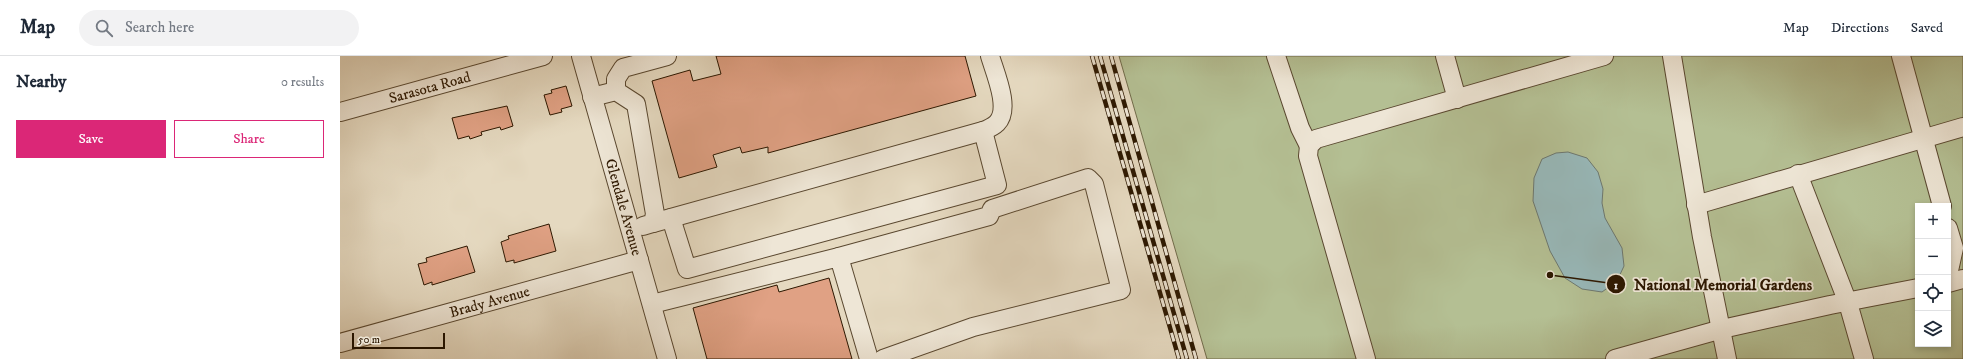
<!DOCTYPE html>
<html lang="en">
<head>
<meta charset="utf-8">
<style>
	body { margin:0; font-family:"IM FELL DW Pica",serif; background:#f2f2f3; color:#1f2937 }
	.controls { position:absolute; right:12px; bottom:12px; display:grid; overflow:hidden; border-radius:0px; box-shadow:0 2px 6px #0003 }
	.controls button { width:36px; height:36px; display:grid; place-items:center; padding:0; border:0; border-bottom:1px solid #e0e1e3; background:#fff; color:#1f2937; font:20px sans-serif }
	.scale { position:absolute; left:12px; bottom:10px; width:93px; box-sizing:border-box; padding-left:4px; border:2px solid #2c1700; border-top:0; font-size:11px; line-height:14px; white-space:nowrap; color:#2c1700; -webkit-text-stroke:3px #eee6d6; paint-order:stroke }
	.list { margin:0; padding:0; list-style:none }
	h2 { display:flex; justify-content:space-between; align-items:center; height:52px; margin:0; padding:0 16px; font-size:17px }
	h2 small { font-size:13px; font-weight:400; color:#747a83 }
	.actions { display:flex; gap:8px; padding:12px 16px }
	.actions a { flex:1; padding:9px 0; border:1px solid #db2777; border-radius:0px; text-align:center; font-size:14px; color:#db2777 }
	.actions .main { background:#db2777; color:#fff }
	.icon { flex:none; width:22px; height:22px; fill:none; stroke:currentColor; stroke-width:2; stroke-linecap:round; stroke-linejoin:round }
	.map { position:relative; flex:none; width:1623px; height:303px; overflow:hidden }
	header { display:flex; align-items:center; gap:24px; box-sizing:border-box; height:56px; padding:0 20px; background:#fff; border-bottom:1px solid #e0e1e3 }
	header strong { font-size:19px }
	nav { display:flex; gap:22px; margin-inline-start:auto; font-size:14px }
	.search { width:280px; height:36px; background:#f2f2f3; display:flex; align-items:center; gap:10px; box-sizing:border-box; padding:0 14px; border-radius:22px; color:#747a83; font-size:15px }
	main { display:flex }
	aside { flex:1; background:#fff }
	.map>svg:first-child { display:block }
</style>
</head>
<body>
<header>
<strong>Map</strong>
<div class="search"><svg class="icon" aria-label="search" viewBox="0 0 24 24"><circle cx="10" cy="10" r="6"/><path d="M15 15l6 6"/></svg>Search here</div>
<nav><a>Map</a><a>Directions</a><a>Saved</a></nav>
</header>
<main>
<aside>
<h2>Nearby<small>0 results</small></h2>
<ul class="list">
</ul>
<div class="actions"><a class="main">Save</a><a>Share</a></div>
</aside>
<div class="map">
<svg width="1623" height="303" viewBox="0 0 1623 303">
	<rect width="100%" height="100%" fill="#e5d9c0"/>
	<filter id="stains"><feTurbulence type="fractalNoise" baseFrequency=".005" numOctaves="4"/><feColorMatrix values="0 0 0 0 .2 0 0 0 0 .09 0 0 0 0 .02 0 0 0 .5 -.17"/></filter>
	<radialGradient id="worn" r=".72"><stop offset=".6" stop-color="#630" stop-opacity="0"/><stop offset="1" stop-color="#630" stop-opacity=".3"/></radialGradient>
	<path fill="#b4bf93" stroke="#706b4a" fill-rule="evenodd" d="M779,0h844v303h-756zM1578,150h30v138h-30z"/>
	<polygon fill="#98b9ba" stroke="#6d7870" points="1228,96 1247,102 1258,116 1263,133 1262,147 1265,162 1282,192 1284,210 1277,225 1262,236 1242,233 1225,222 1210,195 1193,145 1194,122 1202,103 1216,97"/>
	<g fill="#e0a184" stroke="#2c1700">
		<polygon points="376,0 625,0 636,40 428,97 428,91 402,97 400,91 373,99 377,111 339,122 312,25 350,14 353,25 381,18"/>
		<polygon points="226,30 232,50 221,53 222,56 210,59 204,39 212,37 211,34"/>
		<polygon points="167,50 173,70 161,74 160,71 141,76 142,79 130,83 129,80 118,83 112,62"/>
		<polygon points="209,168 216,195 174,207 174,204 166,206 161,186 169,183 168,180"/>
		<polygon points="127,190 135,216 92,229 92,226 84,229 78,208 87,206 86,202"/>
		<polygon points="489,222 512,303 367,303 353,252 437,229 439,236"/>
	</g>
	<g fill="none" stroke-linecap="round" stroke-linejoin="round">
		<g stroke="#5a4830" stroke-width="20">
			<g id="minor">
				<path id="s1" d="M241,0l86,303"/>
				<polyline points="936,0 960,72 969,90"/>
				<polyline points="1105,0 1117,43"/>
				<polyline points="1332,0 1362,181 1387,303"/>
				<polyline points="1561,0 1602,150"/>
				<polyline points="276,35 276,23 283,12 327,0"/>
				<polyline points="252,41 276,35 296,48 315,158 313,167 303,170"/>
				<path id="s2" d="M0,56l203,-56"/>
				<polyline points="1458,118 1508,247 1524,303"/>
				<polyline points="1356,149 1623,71"/>
				<polyline points="331,162 347,213 657,129 643,75"/>
				<path d="M313,167l330,-92c5,-2 11,-5 14,-8 14,-14 -2,-50 -7,-67"/>
				<polyline points="1608,172 1614,192 1608,219"/>
				<polyline points="499,201 649,160 652,153 748,122 754,128 781,234 633,271 543,303"/>
				<polyline points="1608,227 1623,223"/>
				<polyline points="312,248 499,201 529,303"/>
				<path id="s3" d="M0,287l299,-83"/>
				<polyline points="1026,303 968,100 969,90 976,83 1264,0"/>
				<polyline points="1275,303 1382,273 1490,249 1578,232"/>
			</g>
		</g>
		<use href="#minor" stroke="#eee6d6" stroke-width="18"/>
		<g stroke="#2c1700" stroke-width="4.5">
			<g id="rail">
				<polyline points="752,0 839,303"/>
				<polyline points="760,0 847,303"/>
				<polyline points="771,0 856,303"/>
			</g>
		</g>
		<use href="#rail" stroke="#eee6d6" stroke-width="3" stroke-dasharray="9" stroke-linecap="butt"/>
	</g>
	<g text-anchor="middle" stroke-width="3.5" stroke-linejoin="round" paint-order="stroke">
		<g font-size="15" fill="#2c1700" stroke="#eee6d6">
			<text dy="5" stroke="none"><textPath href="#s2" startOffset="93">Sarasota Road</textPath></text>
			<text dy="5" stroke="none"><textPath href="#s1" startOffset="157">Glendale Avenue</textPath></text>
			<text dy="5" stroke="none"><textPath href="#s3" startOffset="155">Brady Avenue</textPath></text>
		</g>
	</g>
	<path fill="none" stroke="#2c1700" stroke-width="1.5" d="M1210 219L1276 228"/>
	<g fill="#2c1700" stroke="#eee6d6" stroke-width="1.5">
		<circle cx="1210" cy="219" r="4"/>
		<circle cx="1276" cy="228" r="10"/>
	</g>
	<g font-size="12" text-anchor="middle" font-weight="bold" fill="#fff">
		<text x="1276" y="233">1</text>
	</g>
	<g font-size="16" text-anchor="middle" font-weight="bold" fill="#2c1700" stroke="#eee6d6" stroke-width="3.5" stroke-linejoin="round" paint-order="stroke">
		<text x="1383" y="234">National Memorial Gardens</text>
	</g>
	<rect width="100%" height="100%" filter="url(#stains)"/>
	<rect width="100%" height="100%" fill="url(#worn)"/>
</svg>
<div class="controls">
<button>+</button>
<button>−</button>
<button><svg class="icon" aria-label="locate" viewBox="0 0 24 24"><circle cx="12" cy="12" r="6"/><path d="M12 2v4M12 18v4M2 12h4M18 12h4"/></svg></button>
<button><svg class="icon" aria-label="layers" viewBox="0 0 24 24"><path d="M12 4l9 5-9 5-9-5zM3 14l9 5 9-5"/></svg></button>
</div>
<div class="scale">50 m</div>
</div>
</main>
</body>
</html>
